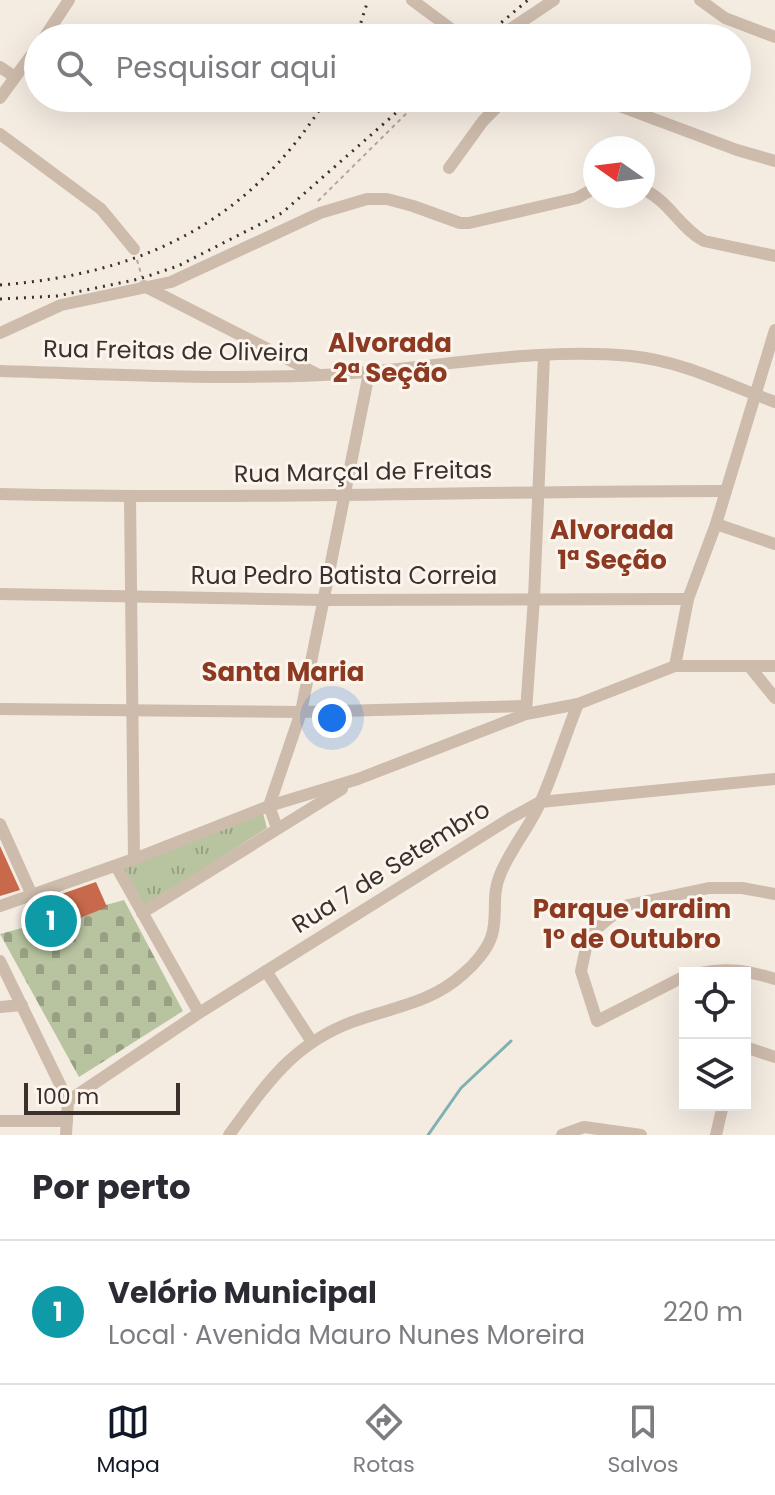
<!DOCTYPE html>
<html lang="pt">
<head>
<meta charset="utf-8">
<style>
	body { margin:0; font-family:Poppins,sans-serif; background:#f2f2f3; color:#2b2b33 }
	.controls { position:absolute; right:24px; bottom:24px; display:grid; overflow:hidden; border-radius:0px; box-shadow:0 8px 32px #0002 }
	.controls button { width:72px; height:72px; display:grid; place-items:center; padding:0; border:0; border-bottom:2px solid #e1e1e2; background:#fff; color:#2b2b33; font:40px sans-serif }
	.compass { position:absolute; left:583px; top:136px; width:72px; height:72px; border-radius:50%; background:#fff; box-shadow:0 8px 32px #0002; rotate:284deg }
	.scale { position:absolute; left:24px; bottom:20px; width:156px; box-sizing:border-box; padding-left:8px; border:4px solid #3b302b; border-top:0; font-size:22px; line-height:28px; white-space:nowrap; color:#3b302b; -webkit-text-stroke:6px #fbf5ee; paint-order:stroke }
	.you { position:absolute; left:332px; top:718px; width:28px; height:28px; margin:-20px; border:6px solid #fff; border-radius:50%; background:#1a73e8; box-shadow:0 0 0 12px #1a73e833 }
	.badge { display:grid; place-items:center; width:52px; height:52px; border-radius:50%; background:#111827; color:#fff; font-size:26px; font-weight:700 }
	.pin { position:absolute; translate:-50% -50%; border:4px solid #fff; box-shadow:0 2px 8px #0006 }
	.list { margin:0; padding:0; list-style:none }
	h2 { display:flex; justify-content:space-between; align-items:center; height:104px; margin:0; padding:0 32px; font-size:34px }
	h2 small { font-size:26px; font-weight:400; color:#7c7c81 }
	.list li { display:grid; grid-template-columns:52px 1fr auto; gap:24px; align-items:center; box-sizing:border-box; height:144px; padding:0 32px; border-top:2px solid #e1e1e2 }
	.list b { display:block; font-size:30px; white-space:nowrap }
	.list p { margin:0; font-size:26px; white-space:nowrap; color:#7c7c81 }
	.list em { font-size:26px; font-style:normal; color:#7c7c81 }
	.icon { flex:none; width:44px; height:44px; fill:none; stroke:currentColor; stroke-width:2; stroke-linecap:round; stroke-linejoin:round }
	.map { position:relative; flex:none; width:775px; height:1135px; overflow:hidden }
	.search { position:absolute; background:#fff; box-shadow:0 8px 32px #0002; left:24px; right:24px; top:24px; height:88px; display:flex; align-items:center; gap:20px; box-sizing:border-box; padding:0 28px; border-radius:44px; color:#7c7c81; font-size:30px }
	.sheet { height:248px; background:#fff }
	nav { display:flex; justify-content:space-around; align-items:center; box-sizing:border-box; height:112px; border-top:2px solid #e1e1e2; background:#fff; font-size:22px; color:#7c7c81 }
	nav a { display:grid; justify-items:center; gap:4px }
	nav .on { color:#111827 }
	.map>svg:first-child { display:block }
</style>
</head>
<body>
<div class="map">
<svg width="775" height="1135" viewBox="0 0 775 1135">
	<defs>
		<pattern id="grass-tufts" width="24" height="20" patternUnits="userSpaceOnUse" patternTransform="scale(2)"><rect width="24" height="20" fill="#b8c4a0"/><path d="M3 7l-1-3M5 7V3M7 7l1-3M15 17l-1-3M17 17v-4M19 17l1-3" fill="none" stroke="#97a083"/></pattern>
		<pattern id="cemetery-stones" width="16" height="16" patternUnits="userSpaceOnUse" patternTransform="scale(2)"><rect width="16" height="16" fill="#b8c4a0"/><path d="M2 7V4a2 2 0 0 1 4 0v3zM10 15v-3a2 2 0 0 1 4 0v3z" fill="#97a083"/></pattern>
	</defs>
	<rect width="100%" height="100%" fill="#f4ebe1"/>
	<polygon fill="url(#grass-tufts)" points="263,813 267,828 143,907 121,868"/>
	<polygon fill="url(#cemetery-stones)" points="124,900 183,1011 79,1077 0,934"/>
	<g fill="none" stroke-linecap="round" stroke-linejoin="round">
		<polyline stroke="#7fb0b2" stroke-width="3" points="428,1135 461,1088 511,1041"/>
	</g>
	<g fill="#c8694b">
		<polygon points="0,846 20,890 0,896"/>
		<polygon points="96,882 107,907 36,936 27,906"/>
	</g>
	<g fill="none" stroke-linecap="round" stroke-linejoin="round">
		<g stroke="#b9a596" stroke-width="2" stroke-dasharray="4 4" stroke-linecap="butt">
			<polyline points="318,201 422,98"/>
			<polyline points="137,260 142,277"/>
		</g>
		<g stroke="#cdbbac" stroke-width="12">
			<polyline points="412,0 462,37"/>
			<polyline points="700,0 725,18 775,37"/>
			<polyline points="44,38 69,0"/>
			<polyline points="497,38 554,0"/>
			<polyline points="0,67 15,77"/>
			<polyline points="0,98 38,46"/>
			<polyline points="598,98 737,150 775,161"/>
			<polyline points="0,134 101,209 134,249"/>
			<polyline points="449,168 483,121 506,98"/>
			<path d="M643,189c26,12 37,39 61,52l71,15"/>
			<polyline points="144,286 319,375"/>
			<polyline points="0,333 61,305 171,282 320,213 367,199 387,199 413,206 460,223 469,223 577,198 595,188"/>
			<path d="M0,371c107,3 215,9 322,4 102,-4 206,-29 309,-19 51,5 97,29 144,46"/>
			<path d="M0,494c242,6 484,-3 726,-3"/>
			<polyline points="130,497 134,859"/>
			<polyline points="716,524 775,544"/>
			<polyline points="0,594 324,600 688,599"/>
			<polyline points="675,666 688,599 716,524 775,330"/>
			<polyline points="749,666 775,698"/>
			<polyline points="0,709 301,712 525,706"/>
			<polyline points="526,711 534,598 544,355"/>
			<polyline points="0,824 31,893"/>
			<polyline points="277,828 269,806 301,712 369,373"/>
			<polyline points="116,866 199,1013"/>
			<polyline points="0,906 134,859 269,806 358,779 526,714 578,704 675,666 775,666"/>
			<polyline points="142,913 342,789"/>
			<polyline points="0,961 68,1101 66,1135"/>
			<polyline points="266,971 312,1042"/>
			<path d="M700,973c27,-6 49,-2 75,6"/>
			<polyline points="685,976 597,1021 581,971 586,948 595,930 624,906 709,888 742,888 775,894"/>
			<polyline points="0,1007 22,1005"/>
			<polyline points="745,1047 775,1057"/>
			<polyline points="68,1101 199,1013 509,819 540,802 775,779"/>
			<polyline points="0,1121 67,1121"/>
			<path d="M229,1135c37,-50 62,-90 123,-113 40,-15 78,-18 111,-48 11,-9 25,-25 29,-39 6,-20 -1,-40 8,-60 10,-26 30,-48 41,-74 14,-32 24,-65 37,-97"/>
			<polyline points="562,1135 584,1127 641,1135"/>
			<polyline points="716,1135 723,1105"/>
		</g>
		<g stroke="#3b302b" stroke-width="3" stroke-dasharray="2 6" stroke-linecap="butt">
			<polyline points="356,38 368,0"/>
			<polyline points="483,38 528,0"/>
			<path d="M0,285c143,-11 250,-63 327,-187"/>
			<polyline points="0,299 57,296 139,279 178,266 282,213 413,98"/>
		</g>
	</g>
	<g text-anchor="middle" stroke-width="6" stroke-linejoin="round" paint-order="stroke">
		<g font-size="24" fill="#3b302b" stroke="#fbf5ee">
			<text transform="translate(176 351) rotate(1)" y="8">Rua Freitas de Oliveira</text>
			<text transform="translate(363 472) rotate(-1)" y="8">Rua Marçal de Freitas</text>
			<text x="344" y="584">Rua Pedro Batista Correia</text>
			<text transform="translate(391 867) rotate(-32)" y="8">Rua 7 de Setembro</text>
		</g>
		<g font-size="26" font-weight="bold" fill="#8c3b22" stroke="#fbf5ee">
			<text x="390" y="352">Alvorada<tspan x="390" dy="30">2ª Seção</tspan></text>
			<text x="612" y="539">Alvorada<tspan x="612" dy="30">1ª Seção</tspan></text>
			<text x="283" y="681">Santa Maria</text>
			<text x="632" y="918">Parque Jardim<tspan x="632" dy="30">1º de Outubro</tspan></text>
		</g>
	</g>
</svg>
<div class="controls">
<button><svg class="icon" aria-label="locate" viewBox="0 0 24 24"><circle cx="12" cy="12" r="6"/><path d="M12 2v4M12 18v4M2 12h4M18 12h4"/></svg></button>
<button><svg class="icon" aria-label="layers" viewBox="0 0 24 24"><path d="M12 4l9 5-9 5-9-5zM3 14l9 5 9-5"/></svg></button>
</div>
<svg class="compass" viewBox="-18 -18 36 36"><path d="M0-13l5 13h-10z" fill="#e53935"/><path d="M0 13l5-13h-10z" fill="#7c7c81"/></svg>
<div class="scale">100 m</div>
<div class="you"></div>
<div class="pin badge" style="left:51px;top:921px;background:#0f9aa8">1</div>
<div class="search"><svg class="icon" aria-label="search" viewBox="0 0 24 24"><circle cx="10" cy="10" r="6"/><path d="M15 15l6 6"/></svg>Pesquisar aqui</div>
</div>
<section class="sheet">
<h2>Por perto<small></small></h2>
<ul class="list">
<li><span class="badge" style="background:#0f9aa8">1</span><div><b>Velório Municipal</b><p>Local · Avenida Mauro Nunes Moreira</p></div><em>220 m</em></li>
</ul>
</section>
<nav>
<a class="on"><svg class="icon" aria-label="map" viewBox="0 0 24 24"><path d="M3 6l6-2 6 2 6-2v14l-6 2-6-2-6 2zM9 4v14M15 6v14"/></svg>Mapa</a>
<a><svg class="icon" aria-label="directions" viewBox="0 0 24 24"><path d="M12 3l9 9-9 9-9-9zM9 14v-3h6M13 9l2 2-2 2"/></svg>Rotas</a>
<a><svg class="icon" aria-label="saved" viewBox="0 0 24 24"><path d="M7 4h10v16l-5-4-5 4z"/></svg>Salvos</a>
</nav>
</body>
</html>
